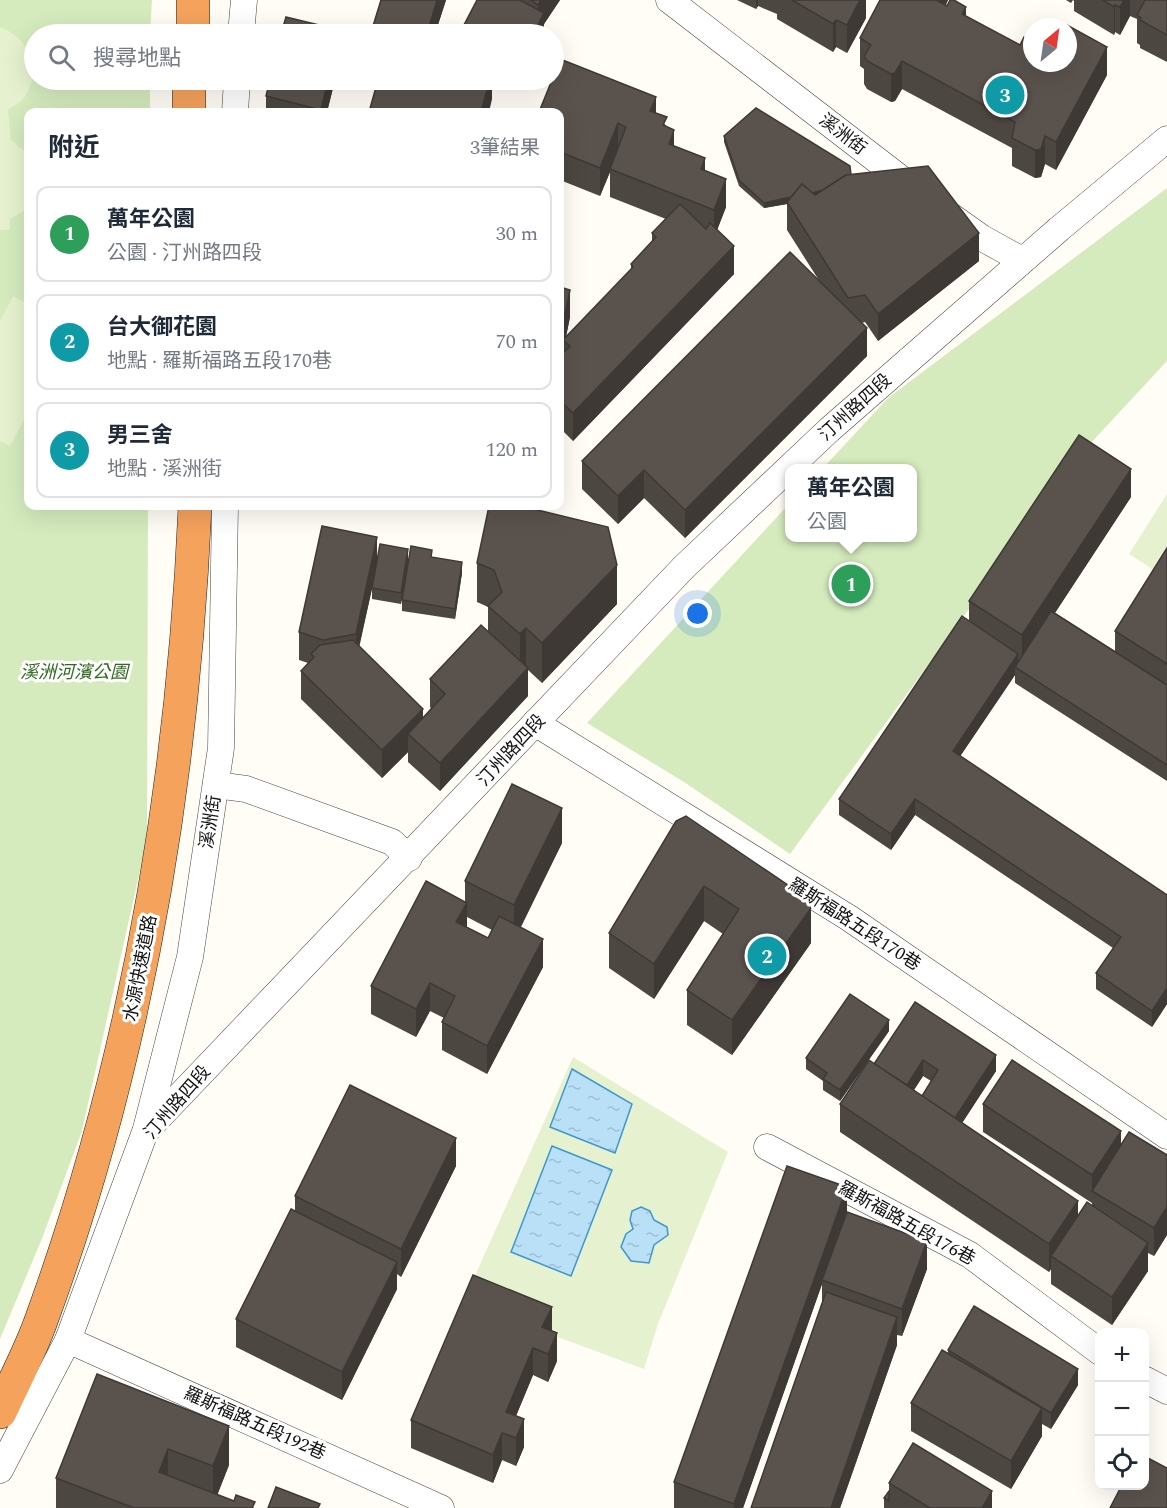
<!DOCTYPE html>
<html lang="zh-TW">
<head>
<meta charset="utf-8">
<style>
	body { margin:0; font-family:Spectral,"Noto Sans TC",serif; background:#f2f2f3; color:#1f2937 }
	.controls { position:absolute; right:18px; bottom:18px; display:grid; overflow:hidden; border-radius:12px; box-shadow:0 6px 24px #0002 }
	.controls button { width:54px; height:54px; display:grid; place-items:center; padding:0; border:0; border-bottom:2px solid #e0e1e3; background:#fff; color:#1f2937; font:30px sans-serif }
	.compass { position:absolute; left:1023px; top:18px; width:54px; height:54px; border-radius:50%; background:#fff; box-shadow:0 6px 24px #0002; rotate:29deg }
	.you { position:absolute; left:698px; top:614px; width:21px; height:21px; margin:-15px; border:4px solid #fff; border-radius:50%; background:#1a73e8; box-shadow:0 0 0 9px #1a73e833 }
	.badge { display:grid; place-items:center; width:39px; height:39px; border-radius:50%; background:#2563eb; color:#fff; font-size:20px; font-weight:700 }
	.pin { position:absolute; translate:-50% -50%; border:3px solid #fff; box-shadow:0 2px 6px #0006 }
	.popup { position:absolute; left:785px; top:464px; width:132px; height:78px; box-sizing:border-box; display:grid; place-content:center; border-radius:12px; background:#fff; filter:drop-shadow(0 2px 4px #0005); font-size:20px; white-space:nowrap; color:#747a83 }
	.popup b { font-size:22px; color:#1f2937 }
	.popup::after { content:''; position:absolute; left:50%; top:100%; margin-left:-12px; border:12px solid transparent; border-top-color:#fff }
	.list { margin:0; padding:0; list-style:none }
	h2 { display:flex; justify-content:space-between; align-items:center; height:78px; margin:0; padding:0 24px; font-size:26px }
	h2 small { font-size:20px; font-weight:400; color:#747a83 }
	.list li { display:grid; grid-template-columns:39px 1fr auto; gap:18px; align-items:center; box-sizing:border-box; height:96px; margin:0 12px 12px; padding:0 12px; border:2px solid #e0e1e3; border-radius:12px }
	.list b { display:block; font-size:22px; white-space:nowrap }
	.list p { margin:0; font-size:20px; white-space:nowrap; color:#747a83 }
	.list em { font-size:20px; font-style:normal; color:#747a83 }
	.icon { flex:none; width:33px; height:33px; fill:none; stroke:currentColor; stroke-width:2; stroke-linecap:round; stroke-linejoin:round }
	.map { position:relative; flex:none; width:1167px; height:1508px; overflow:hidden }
	.search { position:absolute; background:#fff; box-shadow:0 6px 24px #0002; left:24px; top:24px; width:540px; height:66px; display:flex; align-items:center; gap:15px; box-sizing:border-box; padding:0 21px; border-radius:33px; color:#747a83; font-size:22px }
	.panel { position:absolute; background:#fff; box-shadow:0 6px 24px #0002; left:24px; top:108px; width:540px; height:402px; border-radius:12px }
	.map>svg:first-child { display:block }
</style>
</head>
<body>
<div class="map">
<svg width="1167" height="1508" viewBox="0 0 1167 1508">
	<defs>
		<pattern id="water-ripples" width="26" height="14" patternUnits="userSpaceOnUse" patternTransform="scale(1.5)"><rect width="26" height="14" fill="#b9e0f7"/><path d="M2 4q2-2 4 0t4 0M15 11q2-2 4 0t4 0" fill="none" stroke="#9ebfd3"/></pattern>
	</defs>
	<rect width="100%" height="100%" fill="#fffdf5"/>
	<g fill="#d5ebbd">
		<polygon points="0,0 152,0 150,34 34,34 34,80 150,80 150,112 28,112 28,506 148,506 147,839 82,1131 41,1241 0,1339"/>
		<polygon points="1167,188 1167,361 1089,445 790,854 684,782 587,723 789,504 790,538 912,538 912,468 823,468 888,398"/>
	</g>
	<g fill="#e6f2cf">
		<path d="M0,27c29,10 45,46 23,72 -3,4 -11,8 -15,11l3,30 17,14v51l-3,5 -15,9v11h-10z"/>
		<polygon points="13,296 28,304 28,412 10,446 0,441 0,321"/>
		<polygon points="1167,494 1167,564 1160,574 1129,554"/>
		<polygon points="573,1057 728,1152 658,1324 644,1369 552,1335 465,1298"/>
	</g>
	<g fill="url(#water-ripples)" stroke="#3f96cf" stroke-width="1.5">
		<polygon points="572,1069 632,1104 615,1153 550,1127"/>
		<polygon points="552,1146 612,1170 571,1276 511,1252"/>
		<polygon points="641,1207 650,1211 654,1220 667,1227 668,1235 654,1245 649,1263 631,1261 621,1247 626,1234 633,1229 630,1220 632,1211"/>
	</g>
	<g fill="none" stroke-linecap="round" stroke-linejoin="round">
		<g stroke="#444" stroke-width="27">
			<g id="street">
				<polyline points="669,0 917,191"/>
				<polyline points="241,34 244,0"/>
				<polyline points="235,112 237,80"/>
				<polyline points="951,216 982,238 1022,260"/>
				<polyline points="535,723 849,918 1167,1136"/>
				<polyline points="216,785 246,789 392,842 409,858"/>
				<polyline points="146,1129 190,957 221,748 225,506"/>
				<polyline points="767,1147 970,1255 1100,1352"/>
				<polyline points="68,1340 441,1508"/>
				<polyline points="1144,1379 1167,1391"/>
				<polyline points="0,1470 68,1340 145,1132 684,567 829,430 1059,229 1167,139"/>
			</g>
		</g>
		<g stroke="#222" stroke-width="34">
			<g id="highway">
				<polyline points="193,34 193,0"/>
				<polyline points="189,112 189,80"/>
				<path d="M0,1412c14,-31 31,-62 42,-94 95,-261 141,-536 153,-812"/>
			</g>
		</g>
		<use href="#street" stroke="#fff" stroke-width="26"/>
		<use href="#highway" stroke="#f5a25d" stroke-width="33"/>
	</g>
	<g fill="#4d4742" fill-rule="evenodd">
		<polygon points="381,0 446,0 435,34 373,34 373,26"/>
		<polygon points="477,0 560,0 544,24 544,34 464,34 464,25"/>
		<polygon points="737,0 866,0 866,18 847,53 836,47 833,52 777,19 777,14 758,6 756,9"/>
		<polygon points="880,0 948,0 946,5 966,16 1032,63 1107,75 1056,170 1045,164 1041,177 1035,178 1012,166 1012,148 902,89 895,101 891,102 867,89 864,84 864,69 860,66 860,38"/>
		<polygon points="1066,0 1167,0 1167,62 1140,48 1140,45 1137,43 1137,19 1130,16 1120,35 1115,32 1114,35 1074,11 1074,1 1073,0 1071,3"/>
		<polygon points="270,80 335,80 327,112 266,112 266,96"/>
		<polygon points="514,80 524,80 522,84"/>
		<polygon points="560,112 656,113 667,127 674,146 705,171 726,207 717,230 734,274 573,441 560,428 560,287 570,317 566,337 631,270 631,264 652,242 652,233 666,219 610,197 610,172 600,196 560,180"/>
		<polygon points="724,136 851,175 979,261 878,341 865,322 862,323 867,356 685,538 644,498 618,524 582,489 582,461 820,282 787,230 787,204 764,208 739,186 724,142"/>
		<polygon points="1131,497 1055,613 1115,651 1115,631 1167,548 1167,781 1015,683 1015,675 960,756 1167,895 1167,1004 1152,1027 1096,989 1096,973 1113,948 915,815 891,850 839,815 839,799 969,622 969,601"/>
		<polygon points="432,557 462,573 455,619 402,611 402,600 407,565 401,604 372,599 372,588 374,580 359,646 423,718 431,708 430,707 430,679 488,632 488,607 477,602 477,563 617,604 542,683 528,670 528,696 440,791 408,762 408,752 382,778 301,699 301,671 308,663 299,660 299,632 377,560 408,560"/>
		<polygon points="676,821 811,943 732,1055 687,1025 687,990 723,934 704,921 654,999 609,968 609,933"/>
		<path d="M562,843l-41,84 22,40 -56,107 -45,-24v-28l2,-4 -14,-7 -14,26 -45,-23v-28l94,-84v-21zM467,917l25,13 -4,8 -21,-11z"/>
		<path d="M915,1002l81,69 -34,52 116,92 14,-9v-3l-109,-71v-28l138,40 46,11v80l-13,21 -6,-3v18l-36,54 -61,-41v-15l-2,3 -209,-140v-28l34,-40zM923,1076l8,5 -9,15 -8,-6z"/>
		<polygon points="889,1031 840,1101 823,1090 823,1081 806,1069 806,1058"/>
		<polygon points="456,1166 401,1277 397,1274 397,1289 342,1400 236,1347 236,1319 295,1211 295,1196"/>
		<polygon points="847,1212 927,1269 902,1336 897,1335 897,1345 840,1508 751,1508 822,1303 822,1284 743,1508 674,1508 674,1482"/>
		<polygon points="552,1331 557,1361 548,1382 533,1375 516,1416 524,1447 516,1466 502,1460 493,1483 411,1448 411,1420"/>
		<polygon points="948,1350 1078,1385 1051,1429 1042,1424 1042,1436 1011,1489 911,1431 911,1403 948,1353"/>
		<polygon points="97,1374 229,1465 217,1495 255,1508 56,1508 56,1478"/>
		<polygon points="889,1483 992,1508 884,1508 884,1498 889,1491"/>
	</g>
	<g fill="#3f3936">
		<polygon points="437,0 446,0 435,34 427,34"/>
		<polygon points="541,0 560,0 544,24 544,34 533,34 538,24 538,5"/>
		<polygon points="756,0 758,0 758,6 756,9"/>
		<polygon points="860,0 866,0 866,18 847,53 847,25"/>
		<polygon points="934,0 948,0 934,27"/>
		<polygon points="1124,0 1130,0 1130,16 1120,35 1120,7"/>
		<polygon points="1115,5 1115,32 1114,35 1114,7"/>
		<polygon points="966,7 966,35 962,14"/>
		<polygon points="836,20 836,47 833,52 833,24"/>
		<polygon points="1107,47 1107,75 1056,170 1056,142"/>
		<polygon points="902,61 902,89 895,101 891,102 891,74"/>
		<polygon points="328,80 335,80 327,112 321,112"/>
		<polygon points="490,80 492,80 492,99 489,112 481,112"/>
		<polygon points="656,97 656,125 650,111"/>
		<polygon points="618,123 618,151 610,169 610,172 600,196 600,168"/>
		<polygon points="674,130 674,157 669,144"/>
		<polygon points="1045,136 1045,164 1041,177 1035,178 1035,150"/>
		<polygon points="705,158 705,186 701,169"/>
		<polygon points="726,179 726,207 714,238 714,210"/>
		<polygon points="853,184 853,190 787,202 787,204 764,208 764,203"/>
		<polygon points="979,233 979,261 878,341 878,314"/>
		<polygon points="734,246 734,274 573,441 573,413"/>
		<polygon points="570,290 570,317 565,341 563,340 562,355 562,327"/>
		<polygon points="867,328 867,356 685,538 685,510"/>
		<polygon points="1131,469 1131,497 1022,663 1022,635"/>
		<polygon points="644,470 644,498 618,524 618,496"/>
		<polygon points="377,537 377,565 356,662 356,634"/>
		<polygon points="408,549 408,560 401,604 401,593"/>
		<polygon points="462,562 462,573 455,619 455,609"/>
		<polygon points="617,565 617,604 542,683 542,643"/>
		<polygon points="526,628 526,668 520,673 520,634"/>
		<polygon points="1018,654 1018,669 1015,667 1015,675 953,767 953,751"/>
		<polygon points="528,668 528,696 440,791 440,763"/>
		<polygon points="423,709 423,737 408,734 408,752 382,778 382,750"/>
		<polygon points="915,799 915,815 891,850 891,834"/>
		<polygon points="562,808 562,843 514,940 514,905"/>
		<polygon points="704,886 704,921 654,999 654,964"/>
		<polygon points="467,903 467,930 456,922"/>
		<polygon points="811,908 811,943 732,1055 732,1020"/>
		<polygon points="543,939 543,967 487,1074 487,1046"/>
		<polygon points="430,983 430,1011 416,1037 416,1009"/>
		<polygon points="1167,988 1167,1004 1152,1027 1152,1011"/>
		<polygon points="889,1020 889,1031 840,1101 840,1090"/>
		<polygon points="996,1055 996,1071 953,1137 953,1121"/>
		<polygon points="923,1060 923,1076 906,1102 906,1086"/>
		<polygon points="1121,1131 1121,1159 1092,1191 1092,1175"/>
		<polygon points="456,1138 456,1166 401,1277 401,1249"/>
		<polygon points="847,1187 847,1215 822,1280 822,1284 743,1508 734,1508 734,1504"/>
		<polygon points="1078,1201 1078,1229 1051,1256 1051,1269 1049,1272 1049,1244"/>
		<polygon points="1167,1207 1167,1235 1154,1256 1154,1228"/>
		<polygon points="927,1241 927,1269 902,1336 902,1309"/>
		<polygon points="1148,1243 1148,1271 1112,1325 1112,1297"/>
		<polygon points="397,1262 397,1289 342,1400 342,1372"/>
		<polygon points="552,1307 552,1335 542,1327"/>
		<polygon points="897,1317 897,1345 840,1508 831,1508"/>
		<polygon points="557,1333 557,1361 548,1382 548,1354"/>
		<polygon points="533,1348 533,1375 508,1435 506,1412"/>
		<polygon points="1078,1369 1078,1385 1051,1429 1051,1413"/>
		<polygon points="1042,1408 1042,1436 1011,1489 1011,1461"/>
		<polygon points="524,1419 524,1447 516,1466 516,1438"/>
		<polygon points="229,1426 229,1465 213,1506 213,1466"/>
		<polygon points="502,1433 502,1460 493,1483 493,1455"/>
		<polygon points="168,1449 168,1489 159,1472"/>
		<polygon points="992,1491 992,1508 982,1508"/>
	</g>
	<g fill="#5a524d" stroke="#3f3936" stroke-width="1.5">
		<polygon points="381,0 437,0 427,34 400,34 373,26"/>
		<polygon points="477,0 520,0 544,13 533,34 481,34 464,25"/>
		<polygon points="531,0 541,0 538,5"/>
		<polygon points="792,0 860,0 847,25 836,20 833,24"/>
		<polygon points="880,0 936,0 947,6 950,0 954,0 966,7 962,14 1020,45 1024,37 1032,42 1032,63 1068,63 1068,27 1066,27 1067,25 1107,47 1056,142 1045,136 1041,149 1035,150 1012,138 1015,122 902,61 895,73 891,74 867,61 864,56 871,45 860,38"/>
		<polygon points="1103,0 1124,0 1120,7 1115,5 1114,7"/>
		<polygon points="1145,0 1167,0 1167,35 1140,20 1141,18 1137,15"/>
		<polygon points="286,17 340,30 339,34 281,34"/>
		<polygon points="560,59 656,97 650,111 667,117 663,125 674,130 669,144 705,158 701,169 726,179 714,210 610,169 626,127 618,123 600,168 560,152 560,112 539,112 552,80 554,80 554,76"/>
		<polygon points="270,80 328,80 321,110 266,96"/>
		<polygon points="378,80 490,80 481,112 369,112"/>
		<polygon points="756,108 850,166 851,175 846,175 823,190 812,193 802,184 791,197 764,203 739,180 724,136"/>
		<polygon points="928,166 979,233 878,314 865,295 848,298 787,202 802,184 815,195 846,175"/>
		<polygon points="680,204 706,229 710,223 734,246 573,413 560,401 560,382 562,380 560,378 560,366 563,362 560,359 560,356 570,346 563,340 633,267 631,264 656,237 652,233"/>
		<polygon points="790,252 867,328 685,510 644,470 618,496 582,461"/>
		<polygon points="560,287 570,290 562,327 560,327"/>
		<polygon points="1079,435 1131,469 1022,635 969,601"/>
		<polygon points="489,506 521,506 608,527 617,565 542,643 526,628 520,634 488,606 502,592 494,570 477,563"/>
		<polygon points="322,526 377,537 356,634 323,640 299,632"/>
		<polygon points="380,544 408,549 401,593 372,588"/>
		<polygon points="411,546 432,550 431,557 462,562 455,609 402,600"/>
		<polygon points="1167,548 1167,664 1115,631"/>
		<polygon points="1051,611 1167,685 1167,765 1015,667"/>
		<polygon points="962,616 1018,654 953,751 1167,895 1167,988 1152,1011 1096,973 1121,937 915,799 891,834 839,799"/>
		<polygon points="481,625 528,668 440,763 408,734 445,694 430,679"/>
		<polygon points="353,640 423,709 382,750 301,671 314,657 311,654 320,645"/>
		<polygon points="512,784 562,808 514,905 465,881"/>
		<polygon points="686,816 807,898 811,908 732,1020 687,990 739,909 704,886 654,964 609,933 676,821"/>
		<polygon points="426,881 467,903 456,922 488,938 499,916 543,939 487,1046 442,1022 455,996 430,983 416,1009 371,986"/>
		<polygon points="850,994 889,1020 840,1090 823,1079 827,1073 806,1058"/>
		<polygon points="915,1002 996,1055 955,1118 922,1096 938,1070 923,1060 907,1085 874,1064"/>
		<polygon points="869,1060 1078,1201 1049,1244 840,1104"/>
		<polygon points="1012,1060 1121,1131 1092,1175 983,1104"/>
		<polygon points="350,1085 456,1138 401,1249 295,1196"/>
		<polygon points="1129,1132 1167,1155 1167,1207 1154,1228 1092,1191"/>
		<polygon points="787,1166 847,1187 734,1504 674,1482"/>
		<polygon points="1087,1202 1148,1243 1112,1297 1051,1256"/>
		<polygon points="291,1209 397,1262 342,1372 236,1319"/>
		<polygon points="847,1212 927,1241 902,1309 822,1280"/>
		<polygon points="473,1275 552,1307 542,1327 557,1333 548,1354 533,1348 506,1412 524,1419 516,1438 502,1433 493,1455 411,1420"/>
		<polygon points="826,1292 897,1317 831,1508 751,1508"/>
		<polygon points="974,1306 1078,1369 1051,1413 948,1350"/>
		<polygon points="942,1350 1042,1408 1011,1461 911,1403"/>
		<polygon points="97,1374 229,1426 213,1466 168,1449 159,1472 234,1501 236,1495 255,1502 252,1508 134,1508 56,1478"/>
		<polygon points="913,1443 992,1491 982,1508 930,1508 889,1483"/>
		<polygon points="1144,1456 1167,1468 1167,1508 1110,1508 1122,1485 1144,1485"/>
		<polygon points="276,1487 320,1504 318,1508 268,1508"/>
		<polygon points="889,1491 889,1501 884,1498"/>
	</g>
	<g text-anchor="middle" stroke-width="6" stroke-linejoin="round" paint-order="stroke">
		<g font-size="18" fill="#111" stroke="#fff">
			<text transform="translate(843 134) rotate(38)" y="6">溪洲街</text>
			<text transform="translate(855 407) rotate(-42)" y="6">汀州路四段</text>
			<text transform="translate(511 750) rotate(-47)" y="6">汀州路四段</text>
			<text transform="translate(210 822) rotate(-81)" y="6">溪洲街</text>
			<text transform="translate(855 924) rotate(33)" y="6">羅斯福路五段170巷</text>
			<text transform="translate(140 968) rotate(-79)" y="6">水源快速道路</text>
			<text transform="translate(177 1102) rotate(-49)" y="6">汀州路四段</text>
			<text transform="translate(907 1223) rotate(29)" y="6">羅斯福路五段176巷</text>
			<text transform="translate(255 1423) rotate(24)" y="6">羅斯福路五段192巷</text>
		</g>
		<g font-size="18" font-style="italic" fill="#2f6b1f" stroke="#fff">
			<text x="74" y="678">溪洲河濱公園</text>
		</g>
	</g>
</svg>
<div class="controls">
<button>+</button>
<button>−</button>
<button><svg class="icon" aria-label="locate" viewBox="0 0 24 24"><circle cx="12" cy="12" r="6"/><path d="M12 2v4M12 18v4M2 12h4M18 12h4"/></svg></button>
</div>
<svg class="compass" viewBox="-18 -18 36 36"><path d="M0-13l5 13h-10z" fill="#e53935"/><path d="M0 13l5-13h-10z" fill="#747a83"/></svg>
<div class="you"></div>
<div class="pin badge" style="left:851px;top:584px;background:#2e9e5b">1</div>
<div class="popup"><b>萬年公園</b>公園</div>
<div class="pin badge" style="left:767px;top:956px;background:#0f9aa8">2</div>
<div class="pin badge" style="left:1005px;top:95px;background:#0f9aa8">3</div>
<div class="search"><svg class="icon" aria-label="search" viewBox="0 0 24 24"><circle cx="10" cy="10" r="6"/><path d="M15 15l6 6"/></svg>搜尋地點</div>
<section class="panel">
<h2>附近<small>3筆結果</small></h2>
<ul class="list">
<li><span class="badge" style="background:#2e9e5b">1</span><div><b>萬年公園</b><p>公園 · 汀州路四段</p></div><em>30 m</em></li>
<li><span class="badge" style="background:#0f9aa8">2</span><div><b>台大御花園</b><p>地點 · 羅斯福路五段170巷</p></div><em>70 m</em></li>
<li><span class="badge" style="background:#0f9aa8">3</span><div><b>男三舍</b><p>地點 · 溪洲街</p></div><em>120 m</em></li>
</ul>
</section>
</div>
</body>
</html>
